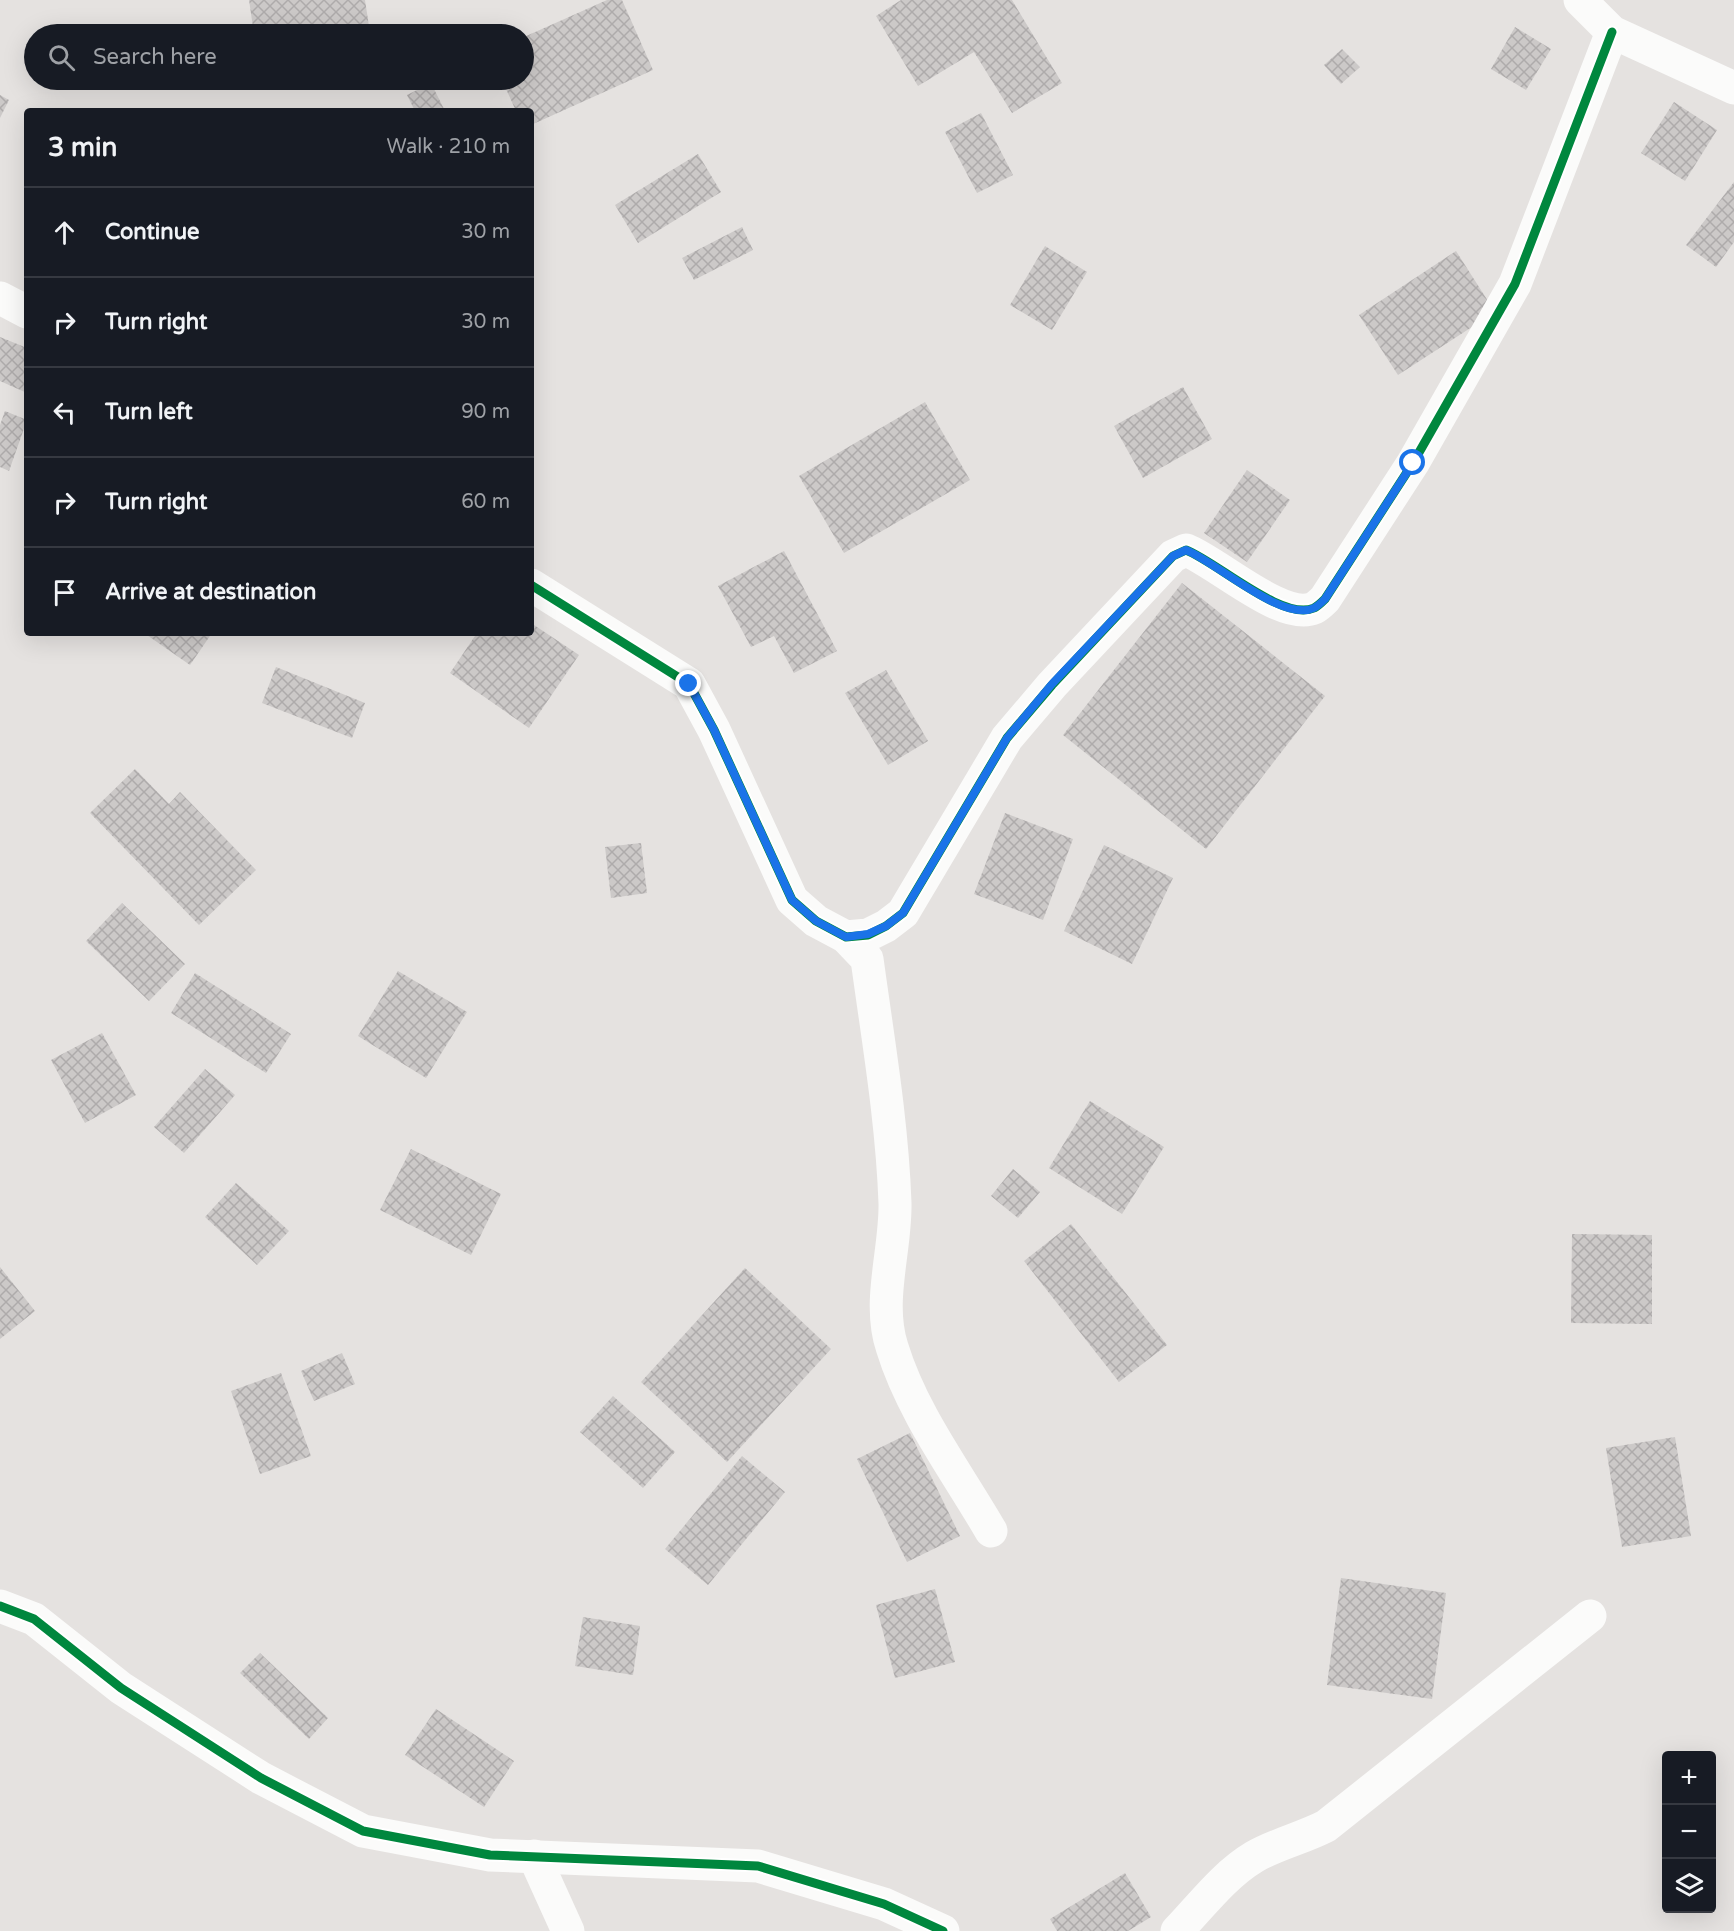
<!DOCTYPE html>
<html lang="en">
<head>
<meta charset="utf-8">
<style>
	body { margin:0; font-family:"Varela Round",sans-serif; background:#20242c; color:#f1f3f6 }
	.controls { position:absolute; right:18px; bottom:18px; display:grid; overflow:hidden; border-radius:6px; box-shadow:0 6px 24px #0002 }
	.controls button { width:54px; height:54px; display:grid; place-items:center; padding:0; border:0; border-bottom:2px solid #363941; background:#171b24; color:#f1f3f6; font:30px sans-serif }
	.stop { position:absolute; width:18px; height:18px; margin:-14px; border:4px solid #1a73e8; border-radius:50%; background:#fff }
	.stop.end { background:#1a73e8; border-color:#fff; box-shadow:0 2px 6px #0008 }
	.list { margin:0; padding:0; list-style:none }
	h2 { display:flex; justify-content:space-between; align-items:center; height:78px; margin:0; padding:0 24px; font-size:26px }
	h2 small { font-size:20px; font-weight:400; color:#9ea1a6 }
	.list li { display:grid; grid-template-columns:39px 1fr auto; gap:18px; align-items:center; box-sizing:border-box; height:90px; padding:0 24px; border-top:2px solid #363941 }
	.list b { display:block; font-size:22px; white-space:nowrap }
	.list em { font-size:20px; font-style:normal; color:#9ea1a6 }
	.icon { flex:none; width:33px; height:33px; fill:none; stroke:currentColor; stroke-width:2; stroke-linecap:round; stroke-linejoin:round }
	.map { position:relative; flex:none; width:1734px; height:1931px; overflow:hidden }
	.search { position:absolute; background:#171b24; box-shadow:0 6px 24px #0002; left:24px; top:24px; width:510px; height:66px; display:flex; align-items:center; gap:15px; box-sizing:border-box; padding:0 21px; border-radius:33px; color:#9ea1a6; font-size:22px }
	.panel { position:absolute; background:#171b24; box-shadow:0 6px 24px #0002; left:24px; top:108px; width:510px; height:528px; border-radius:6px }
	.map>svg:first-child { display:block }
</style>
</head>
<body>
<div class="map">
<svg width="1734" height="1931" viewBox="0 0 1734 1931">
	<defs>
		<pattern id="building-cross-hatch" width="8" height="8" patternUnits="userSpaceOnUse" patternTransform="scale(1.5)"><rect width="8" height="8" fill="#ccc9c8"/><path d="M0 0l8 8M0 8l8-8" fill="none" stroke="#aeabab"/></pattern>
	</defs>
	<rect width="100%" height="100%" fill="#e5e2e0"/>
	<g fill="url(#building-cross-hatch)">
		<polygon points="249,0 365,0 370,33 254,34"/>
		<polygon points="607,0 622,0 653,70 531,125 531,111 516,111 502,80 524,80 524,37"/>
		<polygon points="901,0 1012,0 1062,83 1012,113 974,52 918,86 876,16"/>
		<polygon points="1515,27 1551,49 1526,90 1491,69"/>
		<polygon points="1342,49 1360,67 1341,84 1324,65"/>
		<polygon points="431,83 445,111 415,111 407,95"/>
		<polygon points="0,95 9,100 0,118"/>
		<polygon points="1674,102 1717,130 1685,181 1641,153"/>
		<polygon points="981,113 1013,175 977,193 945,132"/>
		<polygon points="698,154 721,192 638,243 615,205"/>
		<polygon points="1734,182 1734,242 1716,267 1686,245"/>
		<polygon points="742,227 753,250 694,280 682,258"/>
		<polygon points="1045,246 1087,272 1052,330 1010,305"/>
		<polygon points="1456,251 1495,312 1398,375 1359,315"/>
		<polygon points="0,337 27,348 27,393 0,381"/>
		<polygon points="1183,387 1212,439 1143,478 1114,426"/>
		<polygon points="925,402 970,480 844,553 799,476"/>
		<polygon points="5,411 27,420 9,471 0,467 0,425"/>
		<polygon points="1247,470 1290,500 1247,562 1204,533"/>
		<polygon points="784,551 837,651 794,673 774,636 751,647 718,586"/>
		<polygon points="1182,583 1325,696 1206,849 1063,735"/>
		<polygon points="531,623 579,655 529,728 450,673 477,633 531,633"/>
		<polygon points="144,633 212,633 190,665"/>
		<polygon points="276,667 365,703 352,738 262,703"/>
		<polygon points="886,670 928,741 888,765 845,693"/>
		<polygon points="135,769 169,804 180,792 256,870 199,925 90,813"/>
		<polygon points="1005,813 1073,839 1043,920 974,894"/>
		<polygon points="641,843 647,893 611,898 605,847"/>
		<polygon points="1104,845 1173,878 1132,964 1064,931"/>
		<polygon points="122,903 185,964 149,1001 86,941"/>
		<polygon points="398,971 467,1012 426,1078 358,1036"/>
		<polygon points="195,973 291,1034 266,1073 171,1013"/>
		<polygon points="102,1033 136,1095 85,1123 51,1060"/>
		<polygon points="205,1069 235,1095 184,1153 154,1127"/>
		<polygon points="1090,1101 1164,1147 1122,1214 1049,1168"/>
		<polygon points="411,1149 501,1194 471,1255 380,1210"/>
		<polygon points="1013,1169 1040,1192 1018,1218 991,1196"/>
		<polygon points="236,1183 289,1231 257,1265 205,1217"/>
		<polygon points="1071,1224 1167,1345 1119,1382 1024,1261"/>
		<polygon points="1572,1234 1652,1235 1652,1324 1571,1323"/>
		<polygon points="0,1267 35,1311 0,1339"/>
		<polygon points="745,1268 831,1349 727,1462 641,1382"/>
		<polygon points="342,1353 355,1384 314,1401 301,1371"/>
		<polygon points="281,1373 311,1456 260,1474 231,1391"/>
		<polygon points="613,1396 675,1452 643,1488 580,1432"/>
		<polygon points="910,1433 960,1536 907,1562 857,1459"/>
		<polygon points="1675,1437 1691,1536 1622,1547 1606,1448"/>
		<polygon points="742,1456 785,1492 708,1585 665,1549"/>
		<polygon points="1341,1578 1446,1593 1432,1699 1327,1685"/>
		<polygon points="935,1589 955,1662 895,1678 876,1605"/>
		<polygon points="583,1617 640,1626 633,1675 575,1666"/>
		<polygon points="260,1653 328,1718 309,1739 240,1673"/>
		<polygon points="436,1709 514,1761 484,1807 405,1755"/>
		<polygon points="1125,1873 1151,1917 1128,1931 1057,1931 1050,1919"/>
	</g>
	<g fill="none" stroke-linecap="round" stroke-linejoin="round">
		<g stroke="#fbfbfa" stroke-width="33">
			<polyline points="0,298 27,312"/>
			<path d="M531,585l158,99 25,46 78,170 24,21 30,16 22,-2 18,-9 17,-13 104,-175 45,-53 121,-129 13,-6c31,12 97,72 128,58 4,-2 8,-6 11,-9l88,-136 102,-179 97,-252"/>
			<path d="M846,937l21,22c11,81 25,161 28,244 1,47 -18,98 -3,144 20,66 65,125 99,184"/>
			<polyline points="0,1606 34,1619 121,1688 261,1778 363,1831 490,1855 758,1866 884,1904 943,1931"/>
			<polyline points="534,1856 568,1931"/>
			<path d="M1177,1931c24,-25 47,-56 77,-74 22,-13 49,-19 72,-31l264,-210"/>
		</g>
		<polyline stroke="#fbfbfa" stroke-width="33" points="1580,0 1612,32 1734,88"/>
		<g stroke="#fff" stroke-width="13">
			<g id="cycleway">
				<path d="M531,585l158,99 25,46 78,170 24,21 30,16 22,-2 18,-9 17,-13 104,-175 45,-53 121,-129 13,-6c31,12 97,72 128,58 4,-2 8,-6 11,-9l88,-136 102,-179 97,-252"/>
				<polyline points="0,1606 34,1619 121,1688 261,1778 363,1831 490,1855 758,1866 884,1904 943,1931"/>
			</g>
		</g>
		<use href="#cycleway" stroke="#00873e" stroke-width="9"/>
	</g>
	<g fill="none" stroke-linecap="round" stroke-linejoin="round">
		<path stroke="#1a73e8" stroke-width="8" d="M689,684l25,46 78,170 24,21 30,16 22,-3 18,-8 17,-13 104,-175 45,-54 121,-128 13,-6c30,12 97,73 128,58 4,-2 8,-6 11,-9l88,-136"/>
	</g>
</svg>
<div class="controls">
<button>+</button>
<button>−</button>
<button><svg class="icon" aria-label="layers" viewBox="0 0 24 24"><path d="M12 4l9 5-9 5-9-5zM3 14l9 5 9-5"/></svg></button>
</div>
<div class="stop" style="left:1413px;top:463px"></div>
<div class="stop end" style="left:689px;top:684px"></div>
<div class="search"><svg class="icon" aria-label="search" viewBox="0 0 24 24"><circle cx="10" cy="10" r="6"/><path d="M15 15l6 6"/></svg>Search here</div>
<section class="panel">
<h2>3 min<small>Walk · 210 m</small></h2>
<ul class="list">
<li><svg class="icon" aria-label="ahead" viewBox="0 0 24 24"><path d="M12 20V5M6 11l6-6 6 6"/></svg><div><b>Continue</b></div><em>30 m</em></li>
<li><svg class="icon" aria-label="right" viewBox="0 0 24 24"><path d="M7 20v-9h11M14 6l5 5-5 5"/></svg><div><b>Turn right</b></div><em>30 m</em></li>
<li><svg class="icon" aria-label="left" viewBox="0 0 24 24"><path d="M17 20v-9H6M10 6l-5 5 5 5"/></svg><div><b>Turn left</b></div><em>90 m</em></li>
<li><svg class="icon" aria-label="right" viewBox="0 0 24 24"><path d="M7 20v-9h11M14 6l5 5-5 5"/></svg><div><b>Turn right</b></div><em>60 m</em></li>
<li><svg class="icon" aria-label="arrive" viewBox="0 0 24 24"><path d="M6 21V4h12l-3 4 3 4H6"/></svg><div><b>Arrive at destination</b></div></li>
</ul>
</section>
</div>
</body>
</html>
